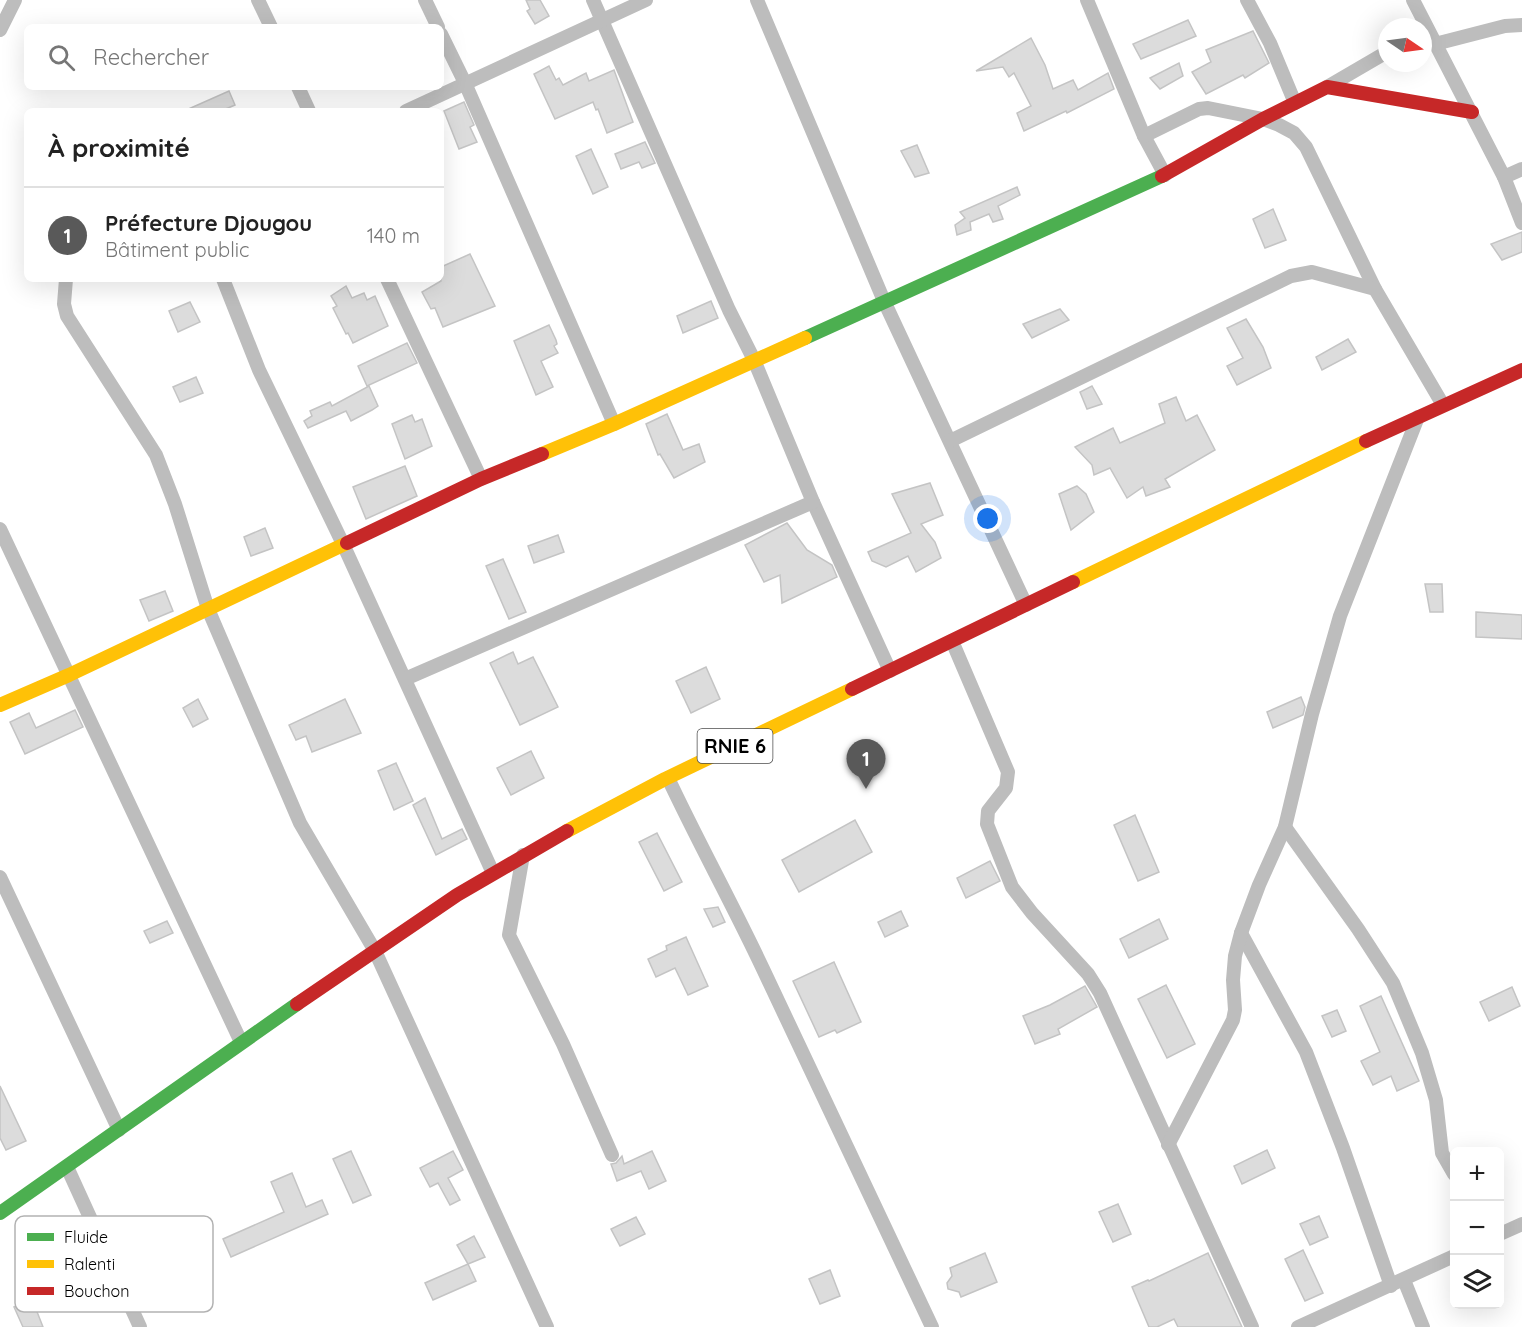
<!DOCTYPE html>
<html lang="fr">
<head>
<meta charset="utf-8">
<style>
	body { margin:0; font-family:Quicksand,sans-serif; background:#f6f6f6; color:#222 }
	.controls { position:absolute; right:18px; bottom:18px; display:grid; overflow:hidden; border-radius:9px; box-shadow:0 6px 24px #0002 }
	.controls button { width:54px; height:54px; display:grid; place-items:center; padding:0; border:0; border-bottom:2px solid #e0e0e0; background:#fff; color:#222; font:30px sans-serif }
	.compass { position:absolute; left:1378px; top:18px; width:54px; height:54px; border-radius:50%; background:#fff; box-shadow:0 6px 24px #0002; rotate:103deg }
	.you { position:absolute; left:988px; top:519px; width:21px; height:21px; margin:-15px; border:4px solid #fff; border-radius:50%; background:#1a73e8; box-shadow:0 0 0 9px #1a73e833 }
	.badge { display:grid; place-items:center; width:39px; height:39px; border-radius:50%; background:#595959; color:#fff; font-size:20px; font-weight:700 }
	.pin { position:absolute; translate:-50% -50px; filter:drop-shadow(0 2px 3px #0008) }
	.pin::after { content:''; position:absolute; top:32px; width:21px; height:18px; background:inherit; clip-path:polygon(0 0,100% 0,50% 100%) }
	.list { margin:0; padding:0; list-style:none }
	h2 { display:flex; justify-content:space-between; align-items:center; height:78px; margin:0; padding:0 24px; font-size:26px }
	h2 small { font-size:20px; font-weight:400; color:#767676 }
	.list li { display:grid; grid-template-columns:39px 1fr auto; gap:18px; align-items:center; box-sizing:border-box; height:96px; padding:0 24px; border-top:2px solid #e0e0e0 }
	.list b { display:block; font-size:22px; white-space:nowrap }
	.list p { margin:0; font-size:20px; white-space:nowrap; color:#767676 }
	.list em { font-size:20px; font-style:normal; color:#767676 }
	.icon { flex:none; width:33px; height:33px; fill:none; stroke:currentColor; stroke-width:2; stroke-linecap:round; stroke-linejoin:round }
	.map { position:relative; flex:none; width:1522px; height:1327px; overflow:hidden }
	.search { position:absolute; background:#fff; box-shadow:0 6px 24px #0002; left:24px; top:24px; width:420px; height:66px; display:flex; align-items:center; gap:15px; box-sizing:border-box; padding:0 21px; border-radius:9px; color:#767676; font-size:22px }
	.panel { position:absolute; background:#fff; box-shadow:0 6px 24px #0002; left:24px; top:108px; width:420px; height:174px; border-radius:9px }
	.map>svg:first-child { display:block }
</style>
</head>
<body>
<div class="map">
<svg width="1522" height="1327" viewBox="0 0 1522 1327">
	<rect width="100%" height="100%" fill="#fff"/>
	<g fill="#dcdcdc" stroke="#c4c4c4" stroke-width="1.5">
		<polygon points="526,0 540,0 549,16 535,24 527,11 530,9"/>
		<polygon points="1188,20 1196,36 1141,59 1133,44"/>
		<polygon points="1253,31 1269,63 1245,78 1243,75 1206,94 1192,72 1211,62 1206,50"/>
		<polygon points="1031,38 1045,65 1053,89 1073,80 1078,90 1108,73 1114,89 1067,113 1066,111 1024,131 1017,113 1031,106 1014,73 1009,77 1003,67 976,71"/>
		<polygon points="1179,63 1183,76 1160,89 1150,78"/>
		<polygon points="549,66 556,80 559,78 563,85 586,73 589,81 614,70 633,122 607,133 598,109 596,110 593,102 555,119 534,74"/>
		<polygon points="229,91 235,105 221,111 184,111"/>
		<polygon points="464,102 474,125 470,127 477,142 459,149 444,111"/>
		<polygon points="645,142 655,163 642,168 639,162 621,169 615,154"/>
		<polygon points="917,145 929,173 915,177 901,151"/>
		<polygon points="591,149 608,187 593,194 576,156"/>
		<polygon points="1017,187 1020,195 998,206 1003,219 993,222 989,214 970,222 971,230 957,235 955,225 965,218 960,212"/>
		<polygon points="1273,209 1286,240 1265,248 1253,219"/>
		<polygon points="1522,232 1522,252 1502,260 1491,244"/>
		<polygon points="470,254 495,306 443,327 435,308 431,309 422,292 441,281 441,267"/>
		<polygon points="346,286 352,298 364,293 367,300 375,296 388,326 353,343 348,333 346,334 333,308 337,306 331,296"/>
		<polygon points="711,301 718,318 683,333 677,316"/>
		<polygon points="190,302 200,322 178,332 169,311"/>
		<polygon points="1060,309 1069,320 1032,338 1023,324"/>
		<polygon points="1246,319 1263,347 1271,368 1237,385 1227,366 1243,358 1227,328"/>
		<polygon points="549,325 556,340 557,344 554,346 558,353 541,361 553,387 536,395 514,341"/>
		<polygon points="1348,339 1356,352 1322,370 1316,357"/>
		<polygon points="407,343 417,363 367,386 358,366"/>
		<polygon points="196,377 203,393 180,402 173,387"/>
		<polygon points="369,386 378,406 372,410 351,421 346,411 308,428 304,421 312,416 310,411 330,402 332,406"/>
		<polygon points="1092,386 1102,404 1087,409 1080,392"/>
		<polygon points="1176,397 1186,421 1197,415 1215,450 1165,479 1170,487 1146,496 1143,487 1127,498 1110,468 1094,475 1092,465 1075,447 1113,428 1120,443 1165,423 1159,404"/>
		<polygon points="667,414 683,450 699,444 705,462 674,478 660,454 658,455 646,424"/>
		<polygon points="412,415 415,422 422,419 432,446 405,459 392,424"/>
		<polygon points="405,466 417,496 366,519 353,487"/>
		<polygon points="930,483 943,515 921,524 935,542 941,558 916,572 908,556 886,567 872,561 868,552 911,533 892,494"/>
		<polygon points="1077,486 1086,494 1094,512 1071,530 1059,494"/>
		<polygon points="787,523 807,550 832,565 837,577 782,603 780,575 764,582 745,545"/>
		<polygon points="265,528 273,548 251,556 244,537"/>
		<polygon points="558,535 564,552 534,563 528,546"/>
		<polygon points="503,559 526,612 509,619 486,566"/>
		<polygon points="1425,584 1442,584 1443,612 1430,612"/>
		<polygon points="165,591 173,611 149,621 140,600"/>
		<polygon points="1476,612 1522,615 1522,639 1476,637"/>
		<polygon points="513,652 518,664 533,657 558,707 520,725 490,663"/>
		<polygon points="706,667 720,699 691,713 676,681"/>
		<polygon points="1301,697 1305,707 1303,715 1273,728 1267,712"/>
		<polygon points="198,699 208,719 193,727 183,708"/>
		<polygon points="345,699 361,733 312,752 306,736 296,740 289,725"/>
		<polygon points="75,710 83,727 25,754 10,722 29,713 36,728"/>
		<polygon points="531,751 544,778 511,795 497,768"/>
		<polygon points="396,763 413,801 394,810 378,771"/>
		<polygon points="425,798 442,839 462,829 467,839 436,855 413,805"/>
		<polygon points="1135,815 1159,872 1138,881 1114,825"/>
		<polygon points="855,820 872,852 799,892 782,860"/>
		<polygon points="657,833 682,882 664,891 639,842"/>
		<polygon points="990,861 1000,881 966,898 957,878"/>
		<polygon points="718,907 725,922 713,927 704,909"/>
		<polygon points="901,911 908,926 885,937 878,922"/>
		<polygon points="1159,919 1168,939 1129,958 1120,939"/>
		<polygon points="167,921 173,933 150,943 144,931"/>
		<polygon points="686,937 708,986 688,995 675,968 656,977 648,959 667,950 666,946"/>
		<polygon points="834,962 861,1022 837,1033 835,1030 819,1037 793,981"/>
		<polygon points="1166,985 1195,1044 1167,1058 1138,999"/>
		<polygon points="1085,986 1097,1007 1058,1029 1060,1034 1035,1044 1023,1016 1050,1005"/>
		<polygon points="1512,987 1520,1006 1489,1021 1480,1002"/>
		<polygon points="1381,996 1419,1081 1397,1091 1391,1076 1373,1085 1361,1061 1380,1052 1360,1006"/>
		<polygon points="1337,1010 1346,1031 1332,1037 1322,1016"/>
		<polygon points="0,1086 26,1141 6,1150 0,1138"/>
		<polygon points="1267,1150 1275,1168 1242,1184 1234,1166"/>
		<polygon points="351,1151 371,1195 353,1203 333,1159"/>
		<polygon points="453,1151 463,1170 448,1178 460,1200 450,1205 438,1183 430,1187 420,1168"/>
		<polygon points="652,1151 666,1181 649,1189 641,1171 617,1181 611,1164 616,1163 622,1156 624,1164"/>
		<polygon points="292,1173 306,1207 322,1200 328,1214 231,1257 223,1239 284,1212 271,1182"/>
		<polygon points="1118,1204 1131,1234 1113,1242 1099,1212"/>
		<polygon points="1319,1216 1328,1237 1310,1245 1300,1224"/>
		<polygon points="636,1217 645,1234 620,1246 611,1229"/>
		<polygon points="474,1236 485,1257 468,1264 457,1245"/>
		<polygon points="1303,1250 1323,1293 1305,1301 1285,1259"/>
		<polygon points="985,1253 997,1282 961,1297 959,1292 948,1289 947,1283 952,1276 950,1268"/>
		<polygon points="1208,1253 1242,1327 1178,1327 1174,1319 1157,1327 1149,1327 1132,1287 1148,1280 1149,1281"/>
		<polygon points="468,1264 476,1281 433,1300 425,1283"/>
		<polygon points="830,1270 840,1296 820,1304 809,1279"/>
		<polygon points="32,1299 43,1327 23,1327 14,1307"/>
	</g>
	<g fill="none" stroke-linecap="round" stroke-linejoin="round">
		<g stroke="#bdbdbd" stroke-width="14">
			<polyline points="258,0 271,27"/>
			<polyline points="425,0 438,27"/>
			<polyline points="593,0 729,310 754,360 813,502 890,671"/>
			<polyline points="757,0 884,301 1026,605"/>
			<polyline points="1087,0 1144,136 1165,175"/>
			<polyline points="1247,0 1270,43 1295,103"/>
			<polyline points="1413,0 1504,177 1522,223"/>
			<polyline points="0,30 15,0"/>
			<polyline points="441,34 465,83 614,424"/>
			<polyline points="1435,44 1505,26 1522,25"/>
			<polyline points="298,87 309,111"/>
			<polyline points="1327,87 1387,52"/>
			<polyline points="406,111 646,0"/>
			<polyline points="1144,136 1199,109 1208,108 1263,119 1279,125 1294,133 1306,147 1375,289 1443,405"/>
			<polyline points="1504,177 1522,169"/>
			<polyline points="66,279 64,304 67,316 156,455 175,504 208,609 300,823 375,951 547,1327"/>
			<polyline points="223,279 259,370 343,544 493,873"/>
			<polyline points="387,279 481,479"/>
			<polyline points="950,441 1291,276 1312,272 1375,289"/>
			<polyline points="0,529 241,1042"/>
			<polyline points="952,641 1008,772 1006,788 988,811 987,824 1012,887 1032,913 1088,974 1100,993 1252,1327"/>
			<polyline points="405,679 813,502"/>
			<path d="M668,778c30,64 65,127 95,191 57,119 112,239 169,358"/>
			<polyline points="1285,827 1358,929 1393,983 1422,1053 1436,1100 1442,1153 1454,1174"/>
			<polyline points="523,855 509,935 563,1044 612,1155"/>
			<polyline points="0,877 119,1130"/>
			<polyline points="1241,933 1306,1052 1343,1148 1391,1286"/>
			<polyline points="1168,1145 1233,1020 1235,1010 1233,980 1235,956 1241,933 1259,885 1285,827 1312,714 1340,616 1418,417"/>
			<polyline points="67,1167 140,1327"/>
			<polyline points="1500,1234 1522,1224"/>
			<polyline points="1404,1280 1423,1327"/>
			<polyline points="1298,1327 1454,1256"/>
		</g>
		<g stroke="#4caf50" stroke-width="14">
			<polyline points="805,338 1162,176"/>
			<polyline points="0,1213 297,1004"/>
		</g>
		<g stroke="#ffc107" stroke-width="14">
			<polyline points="542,454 614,424 805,338"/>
			<polyline points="1073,582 1366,441"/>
			<polyline points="0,705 69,675 347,543"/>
			<polyline points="567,831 665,779 852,689"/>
		</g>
		<g stroke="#c62828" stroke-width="14">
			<polyline points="1162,176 1263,119 1327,87 1472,112"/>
			<polyline points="1366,441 1522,370"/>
			<polyline points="347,543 481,479 542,454"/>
			<polyline points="852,689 1073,582"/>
			<polyline points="297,1004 457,895 567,831"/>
		</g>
	</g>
	<g text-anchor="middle" stroke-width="4.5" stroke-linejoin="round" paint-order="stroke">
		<rect fill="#fff" stroke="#4c4c4c" stroke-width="1.5" x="697.5" y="729" width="75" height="34" rx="4.5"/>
		<g font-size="20" font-weight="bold" fill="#000">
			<text x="735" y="753">RNIE 6</text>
		</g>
	</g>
	<rect x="15" y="1216" width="198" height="96" rx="9" fill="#fff" stroke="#b2b2b2" stroke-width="1.5"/>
	<rect x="27" y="1233" width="27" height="8" fill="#4caf50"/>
	<rect x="27" y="1260" width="27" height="8" fill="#ffc107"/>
	<rect x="27" y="1287" width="27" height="8" fill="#c62828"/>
	<g font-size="16" fill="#000">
		<text x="64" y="1243">Fluide</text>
		<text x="64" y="1270">Ralenti</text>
		<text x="64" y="1297">Bouchon</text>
	</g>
</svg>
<div class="controls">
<button>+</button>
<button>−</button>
<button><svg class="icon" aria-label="layers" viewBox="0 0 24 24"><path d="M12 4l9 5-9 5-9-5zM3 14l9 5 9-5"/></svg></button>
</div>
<svg class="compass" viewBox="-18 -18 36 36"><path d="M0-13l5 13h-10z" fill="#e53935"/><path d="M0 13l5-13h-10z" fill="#767676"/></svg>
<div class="you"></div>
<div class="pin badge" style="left:866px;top:789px">1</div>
<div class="search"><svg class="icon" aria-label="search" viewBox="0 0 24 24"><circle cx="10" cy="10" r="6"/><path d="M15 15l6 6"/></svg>Rechercher</div>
<section class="panel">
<h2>À proximité<small></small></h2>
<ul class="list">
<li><span class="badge">1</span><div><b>Préfecture Djougou</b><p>Bâtiment public</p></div><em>140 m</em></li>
</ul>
</section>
</div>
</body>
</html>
